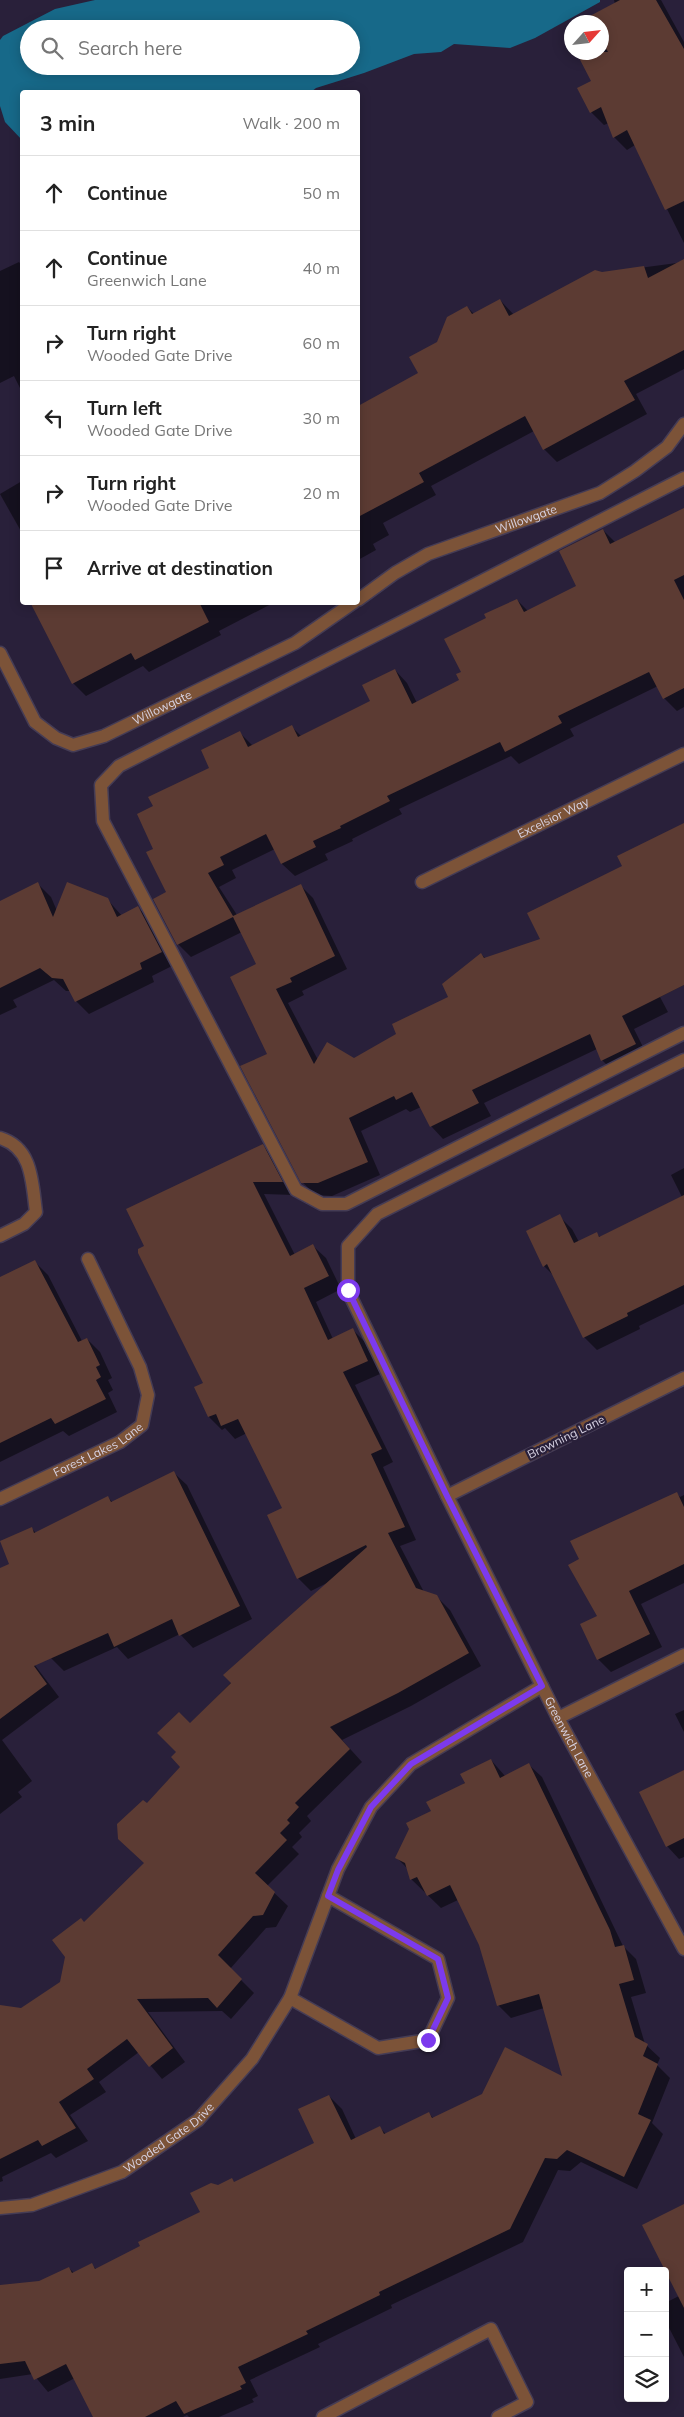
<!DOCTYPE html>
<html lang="en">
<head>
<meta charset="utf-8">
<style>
	body { margin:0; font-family:Mulish,sans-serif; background:#f2f2f2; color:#222 }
	.controls { position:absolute; right:15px; bottom:15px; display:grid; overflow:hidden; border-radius:5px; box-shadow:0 2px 12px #0003 }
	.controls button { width:45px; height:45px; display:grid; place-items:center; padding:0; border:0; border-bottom:1px solid #e0e0e0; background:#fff; color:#222; font:25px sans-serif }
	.compass { position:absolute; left:564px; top:15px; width:45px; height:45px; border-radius:50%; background:#fff; box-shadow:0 2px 12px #0003; rotate:63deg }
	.stop { position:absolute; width:15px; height:15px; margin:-11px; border:4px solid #7c3aed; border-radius:50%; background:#fff }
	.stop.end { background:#7c3aed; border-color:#fff; box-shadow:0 1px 5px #0008 }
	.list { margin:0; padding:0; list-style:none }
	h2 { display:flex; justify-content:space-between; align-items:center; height:65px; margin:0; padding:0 20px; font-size:21px }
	h2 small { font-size:16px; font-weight:400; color:#767676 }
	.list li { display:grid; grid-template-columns:32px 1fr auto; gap:15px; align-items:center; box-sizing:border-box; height:75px; padding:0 20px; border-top:1px solid #e0e0e0 }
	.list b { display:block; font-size:19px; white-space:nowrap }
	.list p { margin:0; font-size:16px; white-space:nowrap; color:#767676 }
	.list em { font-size:16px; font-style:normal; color:#767676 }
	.icon { flex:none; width:28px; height:28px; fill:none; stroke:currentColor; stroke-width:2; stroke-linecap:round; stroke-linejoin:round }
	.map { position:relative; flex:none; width:684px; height:2417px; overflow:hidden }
	.search { position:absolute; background:#fff; box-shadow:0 2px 12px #0003; left:20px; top:20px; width:340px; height:55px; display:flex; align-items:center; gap:12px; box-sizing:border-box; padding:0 18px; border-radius:28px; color:#767676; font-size:19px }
	.panel { position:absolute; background:#fff; box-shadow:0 2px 12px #0003; left:20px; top:90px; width:340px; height:515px; border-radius:5px }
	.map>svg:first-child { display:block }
</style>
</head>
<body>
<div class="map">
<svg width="684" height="2417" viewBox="0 0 684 2417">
	<rect width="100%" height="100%" fill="#29203a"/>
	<path fill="#176989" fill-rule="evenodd" d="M95,0h505v2l-65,36 -25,10 -56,-4 -13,8 -27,2 -50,19 -48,15 -5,4h-289v48l-17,-18 -5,-16v-66l3,-4 52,-27zM29,29h322v37h-322z"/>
	<g fill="#0007">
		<polygon points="614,0 661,0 684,42 684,243 635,145 627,150 614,137 609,123 604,125 591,112 579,89 593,82 602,52 602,22 593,22 590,17 615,4"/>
		<polygon points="19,262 22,266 22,392 14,376 0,383 0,271"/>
		<polygon points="684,262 684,369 636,394 647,414 557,462 544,449 534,431 431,486 436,495 383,523 389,535 373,544 376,550 358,560 358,408 420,374 438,343 467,307 474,314 500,300 514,315 602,273"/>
		<polygon points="22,481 22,533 0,494"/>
		<polygon points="684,513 684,707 677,711 664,698 658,686 570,729 574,736 519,764 511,756 399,809 402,814 352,839 353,841 325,854 328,860 295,876 282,864 275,849 232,870 236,878 219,887 237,915 300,885 313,898 347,969 302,991 304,995 288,1003 318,1060 354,1060 398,1034 450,998 481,954 486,959 542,939 624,866 684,829 684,985 660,997 668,1012 634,1029 648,1057 615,1073 602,1060 597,1049 484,1103 491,1116 443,1139 431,1126 421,1107 410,1112 406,1109 361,1131 380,1175 332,1196 316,1195 302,1182 268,1054 257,965 242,932 191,957 178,944 167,893 155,849 155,806 211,768 240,733 253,746 292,727 301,736 372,701 395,670 407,683 417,703 461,680 462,672 487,619 517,600 528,611 577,587 603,530 616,543"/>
		<polygon points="31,602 275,602 219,631 221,635 149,672 143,666 86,696 73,683"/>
		<polygon points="38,884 51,897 57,911 107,899 122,916 138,908 151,920 174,965 152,976 154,982 89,1014 76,1001 71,991 66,991 54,980 13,1000 17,1007 0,1015 0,902"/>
		<polygon points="262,1145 275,1158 294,1195 264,1194 295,1255 313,1246 326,1258 341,1289 316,1302 333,1339 353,1330 366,1343 380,1374 355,1385 393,1462 383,1467 416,1540 400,1546 424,1592 437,1597 450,1610 481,1666 411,1706 342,1740 362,1762 307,1816 311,1821 299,1833 302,1837 292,1847 299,1854 267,1886 288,1906 276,1927 266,1928 230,1969 254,1993 231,2019 222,2011 148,2012 185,2062 162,2079 139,2052 99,2082 106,2092 70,2115 88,2141 56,2158 51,2153 2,2177 3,2181 0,2182 0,2013 21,2009 61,1983 84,1923 146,1864 147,1805 182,1767 178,1752 190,1725 327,1583 311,1591 298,1578 284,1509 247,1433 235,1439 225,1428 222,1430 209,1417 205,1384 146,1247"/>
		<polygon points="684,1168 684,1304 639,1326 640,1329 597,1350 584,1337 555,1277 544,1266 559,1216 572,1229 579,1242 597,1234 600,1237 682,1197 671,1175"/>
		<polygon points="35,1262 48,1275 82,1341 87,1339 100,1352 112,1378 108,1380 113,1390 108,1393 117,1412 69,1436 63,1431 0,1462 0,1279"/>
		<polygon points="174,1473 187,1485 252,1619 193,1648 180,1634 128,1659 117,1647 64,1671 51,1658 32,1529 36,1533 108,1497 113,1503"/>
		<polygon points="676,1493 680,1497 684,1495 684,1583 641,1604 662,1647 611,1672 598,1659 599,1617"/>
		<polygon points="0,1619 59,1697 2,1740 32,1781 18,1792 22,1797 0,1814"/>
		<polygon points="684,1710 684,1732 675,1714"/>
		<polygon points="491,1760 505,1776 529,1765 542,1777 623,1946 636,1959 646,1993 631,1997 645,2044 660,2058 657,2065 670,2078 652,2123 663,2134 637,2189 581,2162 570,2171 558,2170 523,2242 391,2305 392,2308 318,2344 320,2347 250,2380 258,2396 252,2399 254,2402 219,2417 189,2417 187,2415 183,2417 95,2417 75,2378 48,2392 33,2374 0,2379 0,2286 39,2282 69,2268 74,2273 91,2264 97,2270 142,2247 202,2212 218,2187 232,2180 235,2183 316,2143 329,2096 342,2109 356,2139 379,2127 386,2134 429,2113 433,2118 564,2078 544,2008 511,2018 498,2005 480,1945 458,1900 441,1908 411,1879 408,1869 396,1857 432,1811"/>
		<polygon points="684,1771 684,1857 679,1859 667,1846"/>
		<polygon points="684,2205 684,2357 665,2320 665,2303 679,2296"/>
	</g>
	<g fill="#5c3b33">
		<polygon points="620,0 656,0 684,49 684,201 665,210 627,130 613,138 601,107 590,113 577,88 591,81 576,52 608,52 602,41 602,22 592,22 588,17"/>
		<polygon points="684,259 684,350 624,381 635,400 543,450 525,416 419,473 424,482 358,517 358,406 418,373 409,357 437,342 447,317 467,306 472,314 500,299 509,316 595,270 602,272 644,266 648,278"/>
		<polygon points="684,508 684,575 674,580 684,600 684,688 663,699 649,672 558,716 562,723 505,752 500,742 387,796 390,801 340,826 341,828 313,841 316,847 281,864 266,834 220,857 224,865 208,873 233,916 301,884 335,956 290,978 292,982 276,989 314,1064 327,1042 354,1058 396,1034 392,1024 448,997 442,984 481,953 484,958 540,939 527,913 622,866 617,856 684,823 684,985 622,1016 636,1044 601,1061 590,1034 472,1090 479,1103 430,1127 412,1092 396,1100 394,1096 349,1118 368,1162 318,1183 301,1183 240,1066 267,1054 230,977 256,964 233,917 177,945 153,899 166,892 146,852 153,849 137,814 153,806 148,797 209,768 201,750 240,731 248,747 292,725 298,737 370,701 362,685 395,669 412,704 459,680 456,674 461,672 444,639 486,618 484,614 517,599 524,612 576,586 559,551 603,529 610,544"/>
		<polygon points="30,602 199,602 209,622 135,660 131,653 72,684"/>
		<polygon points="38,882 53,917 67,882 108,898 117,917 138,906 162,952 140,963 142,969 75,1002 63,979 52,978 40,968 0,988 0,901"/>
		<polygon points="263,1144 283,1182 253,1182 290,1256 313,1244 329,1276 304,1288 328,1340 353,1328 368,1361 343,1372 382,1449 371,1454 405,1527 388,1533 416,1588 437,1595 469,1653 398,1693 330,1727 350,1749 295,1803 299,1807 287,1820 290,1823 280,1833 287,1840 255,1873 275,1892 263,1915 253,1916 218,1955 242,1979 217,2008 208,1998 137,1999 173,2048 149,2067 127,2039 87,2069 94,2079 59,2102 76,2128 42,2146 38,2140 0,2159 0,2005 21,2008 60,1982 65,1957 52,1940 81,1918 84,1922 144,1863 118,1839 117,1824 143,1800 147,1803 180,1767 171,1757 176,1752 157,1733 179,1712 190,1723 231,1683 223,1675 367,1547 366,1545 297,1579 267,1515 282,1508 238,1419 221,1426 216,1414 208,1417 194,1387 203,1383 138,1253 138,1249 144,1246 126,1209"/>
		<polygon points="684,1195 684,1285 627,1313 628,1316 583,1338 547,1264 543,1267 526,1231 560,1214 574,1243 597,1232 599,1237"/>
		<polygon points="35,1260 78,1342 87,1338 100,1365 96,1367 101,1377 96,1380 106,1399 55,1424 51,1418 0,1443 0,1277"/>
		<polygon points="174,1471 240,1606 179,1636 172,1619 114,1647 108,1633 34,1666 47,1684 0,1719 0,1568 9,1564 0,1541 32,1527 34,1533 108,1496 111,1502"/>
		<polygon points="677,1492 684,1507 684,1564 629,1591 650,1634 597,1660 580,1624 597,1616 568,1565 579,1559 570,1541"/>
		<polygon points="491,1759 500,1778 529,1763 610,1930 615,1947 624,1945 634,1980 619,1984 635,2037 648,2044 643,2056 658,2064 638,2114 651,2120 624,2177 567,2150 557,2159 545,2158 510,2229 379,2292 380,2295 306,2331 308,2334 238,2367 246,2383 240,2386 242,2389 184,2414 176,2401 145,2417 93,2417 66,2364 34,2380 25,2361 0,2364 0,2285 39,2281 69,2267 72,2273 92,2263 95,2269 140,2246 138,2242 200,2212 190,2193 211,2183 218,2185 232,2178 234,2182 314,2143 298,2109 329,2095 351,2140 380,2126 384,2134 429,2112 432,2118 482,2094 505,2047 562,2076 539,1994 497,2006 479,1945 450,1885 427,1896 417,1877 410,1880 405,1863 395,1858 409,1829 406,1823 431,1811 426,1802 465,1783 460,1774"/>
		<polygon points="684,1770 684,1838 666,1847 639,1792"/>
		<polygon points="684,2204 684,2308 642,2225"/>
	</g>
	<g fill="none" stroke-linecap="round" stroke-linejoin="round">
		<g stroke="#453c55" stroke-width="15">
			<g id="service">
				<polyline points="684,478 119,766 101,785 103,821 296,1190 322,1204 346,1204 684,1033"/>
				<polyline points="447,1496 348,1291 348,1246 377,1214 684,1060"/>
				<polyline points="558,1718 684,1655"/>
				<polyline points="323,2417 491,2329 527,2402 498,2417"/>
			</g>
		</g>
		<g stroke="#453c55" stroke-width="15">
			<g id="minor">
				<path id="s1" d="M358,600l37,-27 33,-19 172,-61 35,-22 32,-24 17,-23"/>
				<path id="s2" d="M0,653l35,69 21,16 17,7 31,-9 191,-93 59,-41"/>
				<path id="s3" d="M422,882l262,-128"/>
				<path d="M0,1138c33,10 32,45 36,74l-12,12 -24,12"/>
				<path id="s4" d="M684,1378l-237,118 111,222 126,231"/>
				<path id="s5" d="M0,1499l120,-57 22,-17 6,-30 -8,-28 -52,-108"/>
				<polyline points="290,1998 378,2048 428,2040 448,1998 438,1959 328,1896"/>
				<path id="s6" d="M0,2208l32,-3 90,-33 76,-52 54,-61 38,-61 48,-129 33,-62 40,-43 131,-78"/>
			</g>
		</g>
		<use href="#service" stroke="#7c5338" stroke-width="12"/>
		<use href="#minor" stroke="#7c5338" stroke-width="12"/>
	</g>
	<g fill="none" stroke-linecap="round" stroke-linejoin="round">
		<polyline stroke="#7c3aed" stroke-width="6" points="348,1290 447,1496 542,1686 411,1764 371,1807 338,1870 328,1896 438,1959 448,1998 428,2040"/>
	</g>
	<g text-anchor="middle" stroke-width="4.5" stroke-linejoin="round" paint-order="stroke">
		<g font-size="12" fill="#d7d2e3" stroke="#29203a">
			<text dy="4" stroke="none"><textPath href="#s1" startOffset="188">Willowgate</textPath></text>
			<text dy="4" stroke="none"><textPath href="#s2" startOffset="219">Willowgate</textPath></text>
			<text dy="4" stroke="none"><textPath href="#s3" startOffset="146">Excelsior Way</textPath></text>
			<text transform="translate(566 1437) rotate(-26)" y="4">Browning Lane</text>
			<text dy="4" stroke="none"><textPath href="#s5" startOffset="110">Forest Lakes Lane</textPath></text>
			<text dy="4" stroke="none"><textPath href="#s4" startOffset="535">Greenwich Lane</textPath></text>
			<text dy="4" stroke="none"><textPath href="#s6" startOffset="186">Wooded Gate Drive</textPath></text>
		</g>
	</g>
</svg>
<div class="controls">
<button>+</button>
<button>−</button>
<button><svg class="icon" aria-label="layers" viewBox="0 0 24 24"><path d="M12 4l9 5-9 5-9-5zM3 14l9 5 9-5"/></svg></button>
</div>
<svg class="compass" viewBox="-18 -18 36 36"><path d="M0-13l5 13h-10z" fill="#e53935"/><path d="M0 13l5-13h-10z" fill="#767676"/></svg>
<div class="stop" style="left:348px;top:1290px"></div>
<div class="stop end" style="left:428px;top:2040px"></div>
<div class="search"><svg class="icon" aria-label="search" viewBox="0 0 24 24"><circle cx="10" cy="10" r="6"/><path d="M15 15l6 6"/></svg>Search here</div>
<section class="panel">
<h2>3 min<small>Walk · 200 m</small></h2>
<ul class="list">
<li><svg class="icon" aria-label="ahead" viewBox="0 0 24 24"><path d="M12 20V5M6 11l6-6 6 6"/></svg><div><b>Continue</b></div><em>50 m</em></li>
<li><svg class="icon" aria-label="ahead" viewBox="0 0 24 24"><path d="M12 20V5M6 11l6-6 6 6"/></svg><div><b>Continue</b><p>Greenwich Lane</p></div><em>40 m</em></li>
<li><svg class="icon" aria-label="right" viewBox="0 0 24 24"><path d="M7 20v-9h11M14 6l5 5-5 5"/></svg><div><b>Turn right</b><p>Wooded Gate Drive</p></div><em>60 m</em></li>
<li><svg class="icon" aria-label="left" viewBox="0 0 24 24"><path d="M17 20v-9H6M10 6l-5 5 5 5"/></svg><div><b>Turn left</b><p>Wooded Gate Drive</p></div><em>30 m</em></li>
<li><svg class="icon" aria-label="right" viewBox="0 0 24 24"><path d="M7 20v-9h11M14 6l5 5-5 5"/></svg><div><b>Turn right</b><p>Wooded Gate Drive</p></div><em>20 m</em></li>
<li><svg class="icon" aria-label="arrive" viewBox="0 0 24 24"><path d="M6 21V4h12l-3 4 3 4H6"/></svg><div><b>Arrive at destination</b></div></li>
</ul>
</section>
</div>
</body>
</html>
